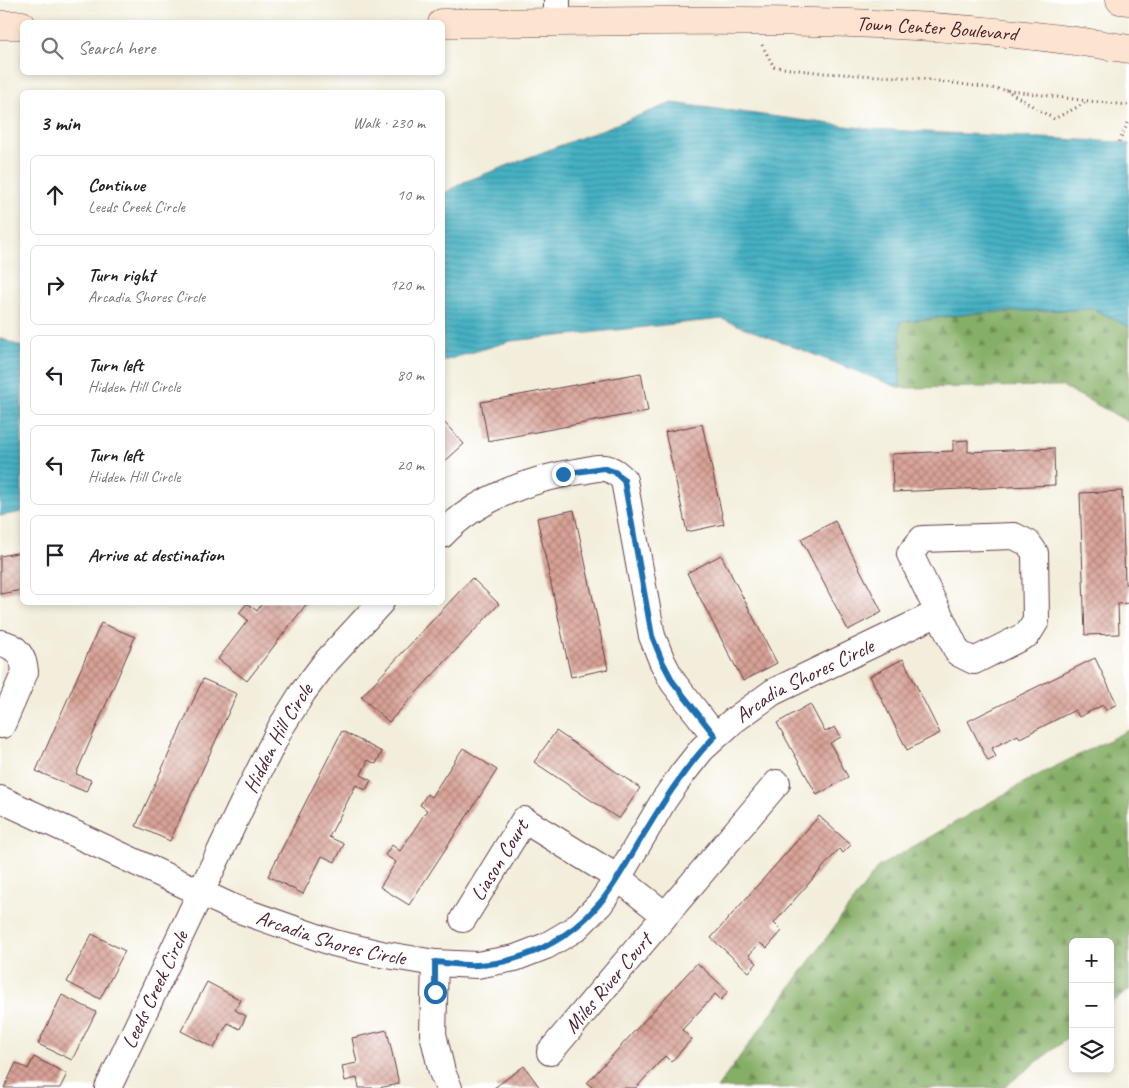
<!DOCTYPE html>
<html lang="en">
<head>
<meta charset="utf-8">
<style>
	body { margin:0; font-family:Caveat,sans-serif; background:#f6f6f6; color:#202124 }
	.controls { position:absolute; right:15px; bottom:15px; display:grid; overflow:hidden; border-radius:8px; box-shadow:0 2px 8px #0003 }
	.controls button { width:45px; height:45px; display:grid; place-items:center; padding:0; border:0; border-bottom:1px solid #e0e0e0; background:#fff; color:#202124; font:25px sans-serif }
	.stop { position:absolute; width:15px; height:15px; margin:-11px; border:4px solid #1f6fb2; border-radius:50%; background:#fff }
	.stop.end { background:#1f6fb2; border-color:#fff; box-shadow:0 1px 5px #0008 }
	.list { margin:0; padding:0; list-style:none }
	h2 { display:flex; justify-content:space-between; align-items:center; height:65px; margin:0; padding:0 20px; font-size:21px }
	h2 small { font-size:16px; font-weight:400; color:#757577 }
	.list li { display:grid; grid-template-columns:32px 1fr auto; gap:15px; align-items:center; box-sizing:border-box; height:80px; margin:0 10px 10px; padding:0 10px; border:1px solid #e0e0e0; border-radius:8px }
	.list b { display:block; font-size:19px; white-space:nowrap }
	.list p { margin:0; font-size:16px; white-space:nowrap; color:#757577 }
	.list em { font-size:16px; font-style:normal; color:#757577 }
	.icon { flex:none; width:28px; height:28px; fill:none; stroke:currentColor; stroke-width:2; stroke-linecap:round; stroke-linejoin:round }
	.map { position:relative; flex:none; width:1129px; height:1088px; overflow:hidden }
	.search { position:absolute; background:#fff; box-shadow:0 2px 8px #0003; left:20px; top:20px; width:425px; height:55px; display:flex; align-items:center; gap:12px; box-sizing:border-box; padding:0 18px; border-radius:8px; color:#757577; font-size:19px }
	.panel { position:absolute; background:#fff; box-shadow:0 2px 8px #0003; left:20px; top:90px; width:425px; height:515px; border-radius:8px }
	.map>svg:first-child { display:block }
</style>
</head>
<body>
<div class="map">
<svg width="1129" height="1088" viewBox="0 0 1129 1088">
	<defs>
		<pattern id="forest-firs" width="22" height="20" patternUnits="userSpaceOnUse" patternTransform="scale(1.25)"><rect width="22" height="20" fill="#85af66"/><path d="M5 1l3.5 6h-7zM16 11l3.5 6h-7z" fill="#6f8e54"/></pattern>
		<pattern id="water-rules" width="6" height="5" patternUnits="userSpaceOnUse" patternTransform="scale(1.25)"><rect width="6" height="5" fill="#45b1c2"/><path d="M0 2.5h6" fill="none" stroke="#3c8f9e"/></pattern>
		<pattern id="building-cross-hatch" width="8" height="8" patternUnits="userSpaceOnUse" patternTransform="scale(1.25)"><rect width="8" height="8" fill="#d8a296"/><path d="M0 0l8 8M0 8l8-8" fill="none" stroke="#b1837b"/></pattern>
	</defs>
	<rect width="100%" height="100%" fill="#fff"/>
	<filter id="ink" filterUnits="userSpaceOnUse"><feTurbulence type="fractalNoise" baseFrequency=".02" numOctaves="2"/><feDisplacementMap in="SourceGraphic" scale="10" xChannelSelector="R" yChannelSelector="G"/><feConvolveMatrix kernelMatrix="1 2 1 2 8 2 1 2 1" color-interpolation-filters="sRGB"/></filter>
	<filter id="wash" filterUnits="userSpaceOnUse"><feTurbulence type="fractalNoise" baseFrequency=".0096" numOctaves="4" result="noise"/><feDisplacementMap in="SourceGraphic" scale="20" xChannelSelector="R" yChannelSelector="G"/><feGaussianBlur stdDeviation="1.12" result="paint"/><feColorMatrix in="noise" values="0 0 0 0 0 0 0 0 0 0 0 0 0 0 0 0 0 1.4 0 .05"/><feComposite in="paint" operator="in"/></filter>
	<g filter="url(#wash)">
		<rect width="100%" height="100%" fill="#f3eedb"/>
		<g fill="url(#forest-firs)" stroke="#686748">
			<polygon points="1094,309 1129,327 1129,422 1062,386 900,388 899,322 978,313"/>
			<polygon points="1129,730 1129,990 1110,1004 1110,942 1073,942 1073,1034 1003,1088 717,1088 878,867 1032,778"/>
		</g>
		<g fill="url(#water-rules)" stroke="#486876">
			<polygon points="672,103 869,129 1119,142 1129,144 1129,327 1094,309 978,313 900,322 900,388 722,319 511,341 443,361 443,194 464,182"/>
			<polygon points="0,338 22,347 22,512 0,516"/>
		</g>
		<g id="blocks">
			<g fill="url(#building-cross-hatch)">
				<polygon points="641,373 648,411 488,441 481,402"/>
				<polygon points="442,420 464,444 442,464"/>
				<polygon points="702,424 724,524 687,532 665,432"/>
				<polygon points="968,440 968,452 1054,448 1055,485 893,492 892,454 953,451 953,441"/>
				<polygon points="1122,491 1125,584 1128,584 1129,603 1118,604 1119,634 1085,635 1080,493"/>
				<polygon points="574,510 608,669 571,677 537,518"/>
				<polygon points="835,521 882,612 848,630 801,539"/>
				<polygon points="22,552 22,590 0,594 0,556"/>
				<polygon points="721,555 777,663 743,681 687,573"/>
				<polygon points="472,578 499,604 389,722 361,697"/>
				<polygon points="263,602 308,602 247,681 218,659 248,620 239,613 247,603 257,611"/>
				<polygon points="101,623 135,637 76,774 91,780 86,792 36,771"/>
				<polygon points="1095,658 1117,704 1106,710 1103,705 1079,717 1075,710 1020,738 1018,735 992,748 996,757 988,761 968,721"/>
				<polygon points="903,659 940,733 907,750 870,676"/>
				<polygon points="203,679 237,694 170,841 136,826"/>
				<polygon points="810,704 825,732 835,727 841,737 830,743 848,777 817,795 777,723"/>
				<polygon points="342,731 382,752 376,764 368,760 361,775 371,780 366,790 356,785 329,837 344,844 335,862 322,856 303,894 268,876"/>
				<polygon points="556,731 640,788 619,819 534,762"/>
				<polygon points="463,748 497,770 409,905 380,887 396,862 385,855 392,845 400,851 427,810 420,805 427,794 431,797"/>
				<polygon points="819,816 851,845 843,853 839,849 774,923 782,931 767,948 760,943 749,955 757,963 749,972 711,938"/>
				<polygon points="92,934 125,951 100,999 67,982"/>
				<polygon points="697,963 728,991 721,1000 715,994 682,1030 692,1039 671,1062 665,1056 636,1088 593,1088 587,1083"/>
				<polygon points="207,982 241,1000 235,1010 246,1016 240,1029 228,1023 214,1048 181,1031"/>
				<polygon points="62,995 96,1012 72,1060 38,1044"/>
				<polygon points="387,1030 399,1084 378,1088 359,1088 357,1078 345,1081 342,1066 357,1063 352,1038"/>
				<polygon points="34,1057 67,1074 60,1088 4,1088 16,1063 28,1069"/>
				<polygon points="524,1066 540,1088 494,1088"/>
			</g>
		</g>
	</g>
	<g filter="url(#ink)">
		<use href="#blocks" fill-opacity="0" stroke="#633e45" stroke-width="1"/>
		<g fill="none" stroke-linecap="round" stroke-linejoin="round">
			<g stroke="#633e45" stroke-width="28">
				<g id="street">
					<polyline points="557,22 557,0"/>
					<path d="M442,535c34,-37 92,-57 139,-64 7,-1 16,-4 23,-3 9,1 14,6 20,12l28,156 10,25 11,21 42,54"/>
					<polygon points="1014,536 1028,543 1035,553 1036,621 1028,634 974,661 958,653 910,554 922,539"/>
					<path d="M0,643c16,2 24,14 25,29l-23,53h-2"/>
					<path id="s1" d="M0,799l234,109 100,35 47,11 54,9 42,2 38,-7 31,-12 29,-17 25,-25 18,-26 46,-78 19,-27 19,-24 31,-28 40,-29 165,-79"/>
					<path id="s2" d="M463,919l61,-99 94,58 47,37"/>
					<polyline points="435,963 433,1034 442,1072 449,1088"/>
					<path id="s3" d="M550,1052l227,-269"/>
					<path id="s4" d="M108,1088l135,-285 38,-76 22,-35 22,-29 56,-61"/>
				</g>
			</g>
			<g stroke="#633e45" stroke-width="29">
				<g id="secondary">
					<polyline points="1120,0 1129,1"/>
					<path id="s5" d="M442,23c229,-1 461,-12 687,26"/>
					<polyline points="0,25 22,25"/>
				</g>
			</g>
			<g stroke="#633e45" stroke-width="3" stroke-dasharray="1 4" stroke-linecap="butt">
				<polyline points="762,45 774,67 824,73 915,78 1088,101 1129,105"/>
				<polyline points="1006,90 1054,119 1087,102"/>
				<polyline points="1119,142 1129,121"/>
			</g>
			<use href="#street" stroke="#fff" stroke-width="26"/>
			<use href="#secondary" stroke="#fde4d1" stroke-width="28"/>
		</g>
	</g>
	<g fill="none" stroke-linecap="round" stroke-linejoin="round" filter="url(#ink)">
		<path stroke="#1f6fb2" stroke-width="6" d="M435,992v-30c14,1 28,4 42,3 46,-2 93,-26 122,-61 15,-17 26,-38 37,-57 24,-40 47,-78 79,-111l-42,-54 -11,-21 -10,-25 -28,-156 -9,-8 -12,-4 -40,6"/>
	</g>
	<g text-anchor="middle" stroke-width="4.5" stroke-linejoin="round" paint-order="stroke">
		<g font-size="21" fill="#4a1f2b" stroke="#fff">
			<text dy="7" stroke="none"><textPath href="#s5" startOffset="495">Town Center Boulevard</textPath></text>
			<text dy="7" stroke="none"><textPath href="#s1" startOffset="960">Arcadia Shores Circle</textPath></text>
			<text dy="7" stroke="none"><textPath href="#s4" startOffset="389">Hidden Hill Circle</textPath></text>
			<text dy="7" stroke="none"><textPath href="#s2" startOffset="69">Liason Court</textPath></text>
			<text dy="7" stroke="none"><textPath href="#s1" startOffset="360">Arcadia Shores Circle</textPath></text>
			<text dy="7" stroke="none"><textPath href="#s3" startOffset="90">Miles River Court</textPath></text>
			<text dy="7" stroke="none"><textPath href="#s4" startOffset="109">Leeds Creek Circle</textPath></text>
		</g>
	</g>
</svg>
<div class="controls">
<button>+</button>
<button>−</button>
<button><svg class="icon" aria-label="layers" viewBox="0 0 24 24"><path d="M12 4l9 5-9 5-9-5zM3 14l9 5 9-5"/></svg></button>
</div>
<div class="stop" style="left:435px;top:992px"></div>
<div class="stop end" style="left:563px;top:474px"></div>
<div class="search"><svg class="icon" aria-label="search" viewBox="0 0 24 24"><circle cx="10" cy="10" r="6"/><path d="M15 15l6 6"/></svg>Search here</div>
<section class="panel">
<h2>3 min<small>Walk · 230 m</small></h2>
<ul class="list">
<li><svg class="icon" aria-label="ahead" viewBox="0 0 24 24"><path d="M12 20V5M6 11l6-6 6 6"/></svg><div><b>Continue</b><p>Leeds Creek Circle</p></div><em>10 m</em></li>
<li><svg class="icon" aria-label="right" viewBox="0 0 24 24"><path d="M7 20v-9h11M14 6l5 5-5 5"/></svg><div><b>Turn right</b><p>Arcadia Shores Circle</p></div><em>120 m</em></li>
<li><svg class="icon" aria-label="left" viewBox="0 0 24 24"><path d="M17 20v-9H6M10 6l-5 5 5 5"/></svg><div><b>Turn left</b><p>Hidden Hill Circle</p></div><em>80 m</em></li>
<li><svg class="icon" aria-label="left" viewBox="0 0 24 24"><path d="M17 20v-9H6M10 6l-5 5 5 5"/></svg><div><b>Turn left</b><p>Hidden Hill Circle</p></div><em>20 m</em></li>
<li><svg class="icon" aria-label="arrive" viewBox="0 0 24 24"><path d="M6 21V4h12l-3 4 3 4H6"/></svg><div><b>Arrive at destination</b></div></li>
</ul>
</section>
</div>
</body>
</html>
